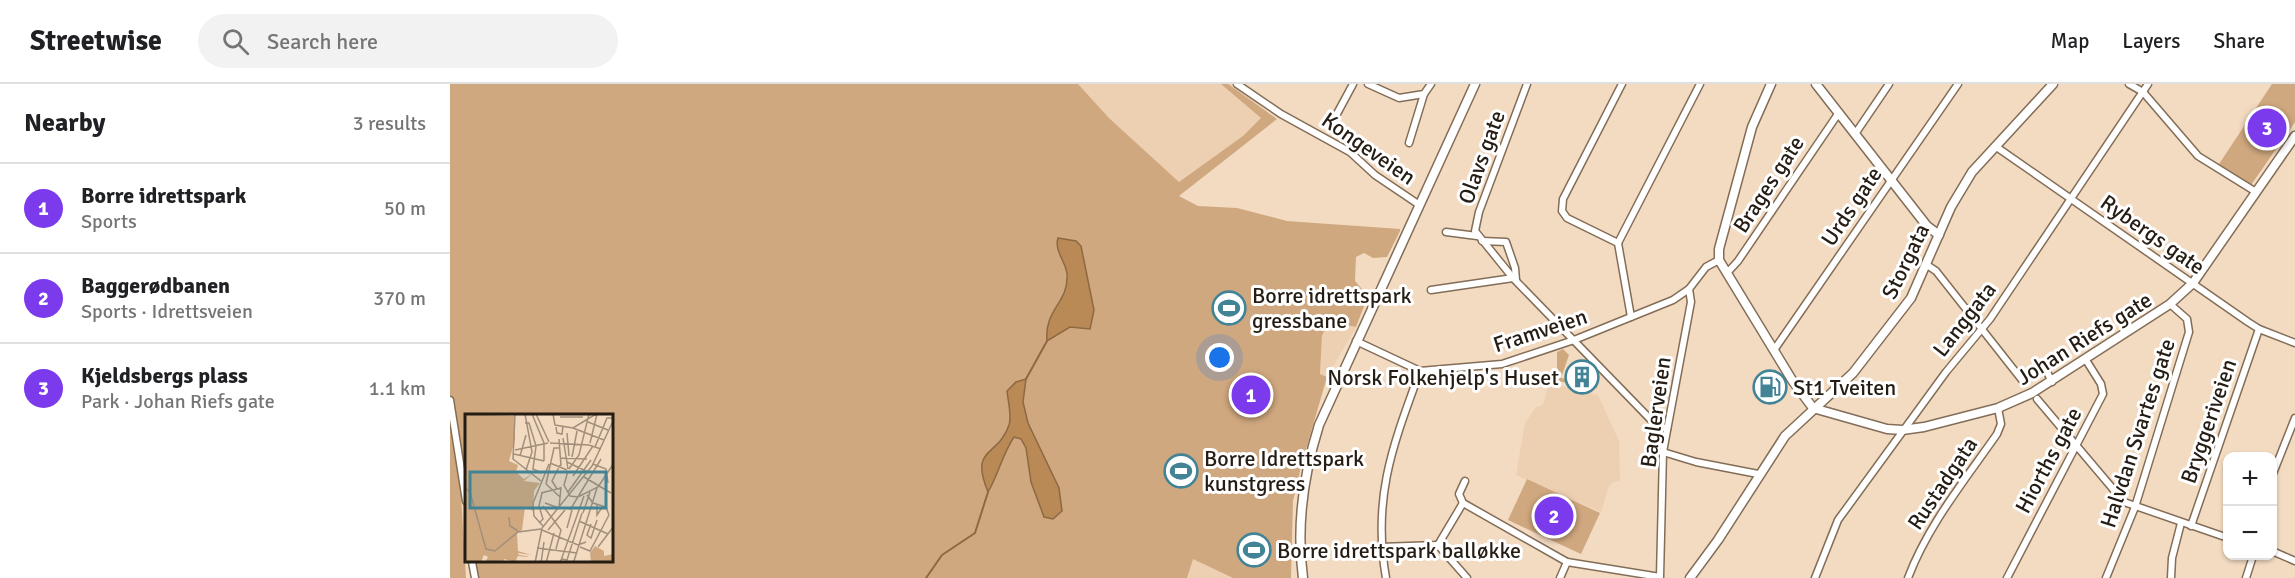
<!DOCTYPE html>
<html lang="en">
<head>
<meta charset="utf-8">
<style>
	body { margin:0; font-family:Signika,sans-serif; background:#f2f2f2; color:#202124 }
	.controls { position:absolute; right:18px; bottom:18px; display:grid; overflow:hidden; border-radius:12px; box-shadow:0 2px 4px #0004 }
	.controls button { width:54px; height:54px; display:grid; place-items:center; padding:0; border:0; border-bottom:2px solid #e0e0e0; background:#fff; color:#202124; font:30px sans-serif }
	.you { position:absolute; left:770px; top:274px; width:21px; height:21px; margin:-15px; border:4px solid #fff; border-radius:50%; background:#1a73e8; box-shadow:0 0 0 9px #1a73e833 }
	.badge { display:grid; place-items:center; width:39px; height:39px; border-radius:50%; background:#7c3aed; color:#fff; font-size:20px; font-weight:700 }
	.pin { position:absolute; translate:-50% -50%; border:3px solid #fff; box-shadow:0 2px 6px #0006 }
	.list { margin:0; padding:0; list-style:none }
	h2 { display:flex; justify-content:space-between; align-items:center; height:78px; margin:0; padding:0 24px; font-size:26px }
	h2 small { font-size:20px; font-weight:400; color:#757577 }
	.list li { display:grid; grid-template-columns:39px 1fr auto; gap:18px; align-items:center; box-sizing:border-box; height:90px; padding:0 24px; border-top:2px solid #e0e0e0 }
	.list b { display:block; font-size:22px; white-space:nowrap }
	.list p { margin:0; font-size:20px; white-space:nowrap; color:#757577 }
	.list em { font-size:20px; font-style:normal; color:#757577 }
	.icon { flex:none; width:33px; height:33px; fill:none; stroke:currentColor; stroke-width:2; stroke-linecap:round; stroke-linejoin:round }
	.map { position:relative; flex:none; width:1845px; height:494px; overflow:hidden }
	header { display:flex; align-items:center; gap:36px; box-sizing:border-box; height:84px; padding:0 30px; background:#fff; border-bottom:2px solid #e0e0e0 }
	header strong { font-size:28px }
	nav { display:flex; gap:33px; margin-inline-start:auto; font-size:21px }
	.search { width:420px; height:54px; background:#f2f2f2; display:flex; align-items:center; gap:15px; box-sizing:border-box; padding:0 21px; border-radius:33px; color:#757577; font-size:22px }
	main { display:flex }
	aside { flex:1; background:#fff }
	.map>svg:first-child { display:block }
</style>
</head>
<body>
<header>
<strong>Streetwise</strong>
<div class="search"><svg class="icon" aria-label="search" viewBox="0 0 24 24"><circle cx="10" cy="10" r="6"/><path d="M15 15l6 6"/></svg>Search here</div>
<nav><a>Map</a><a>Layers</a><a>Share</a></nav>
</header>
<main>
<aside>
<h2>Nearby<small>3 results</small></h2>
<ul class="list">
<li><span class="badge">1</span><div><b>Borre idrettspark</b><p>Sports</p></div><em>50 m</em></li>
<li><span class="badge">2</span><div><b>Baggerødbanen</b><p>Sports · Idrettsveien</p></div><em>370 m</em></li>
<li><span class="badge">3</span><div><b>Kjeldsbergs plass</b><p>Park · Johan Riefs gate</p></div><em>1.1 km</em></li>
</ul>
</aside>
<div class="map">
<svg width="1845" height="494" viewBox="0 0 1845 494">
	<rect width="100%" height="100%" fill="#f3dbc2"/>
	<g fill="#edcfb1">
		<polygon points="628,0 782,0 818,28 793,52 729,98 659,34"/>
		<polygon points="878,237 906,243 877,293 870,290 872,252"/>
		<polygon points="1099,299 1148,311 1169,357 1170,397 1163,398 1159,402 1151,428 1066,391 1075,339 1086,323 1093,321"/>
		<polygon points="742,474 783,494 737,494"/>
	</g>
	<g fill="#d0a87f">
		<polygon points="0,0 628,0 659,34 729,98 793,52 811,34 771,0 778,0 827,35 729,112 748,122 787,124 837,137 950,145 950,147 937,173 923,174 914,169 906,173 905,197 918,212 906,243 878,237 872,252 870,290 877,293 852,379 843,417 841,494 783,494 743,475 737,494 25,494 22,478 162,478 162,332 16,332 16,433 11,410 16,494 0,494"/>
		<polygon points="1822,0 1845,0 1845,38 1801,101 1769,80"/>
		<polygon points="1113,265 1119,271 1111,294 1143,300 1144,296 1148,298 1147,304 1107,297 1107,268"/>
		<polygon points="1077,395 1150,429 1131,470 1058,436"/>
	</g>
	<g fill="#b98956" stroke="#8d6942" stroke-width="1.5">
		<path d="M608,154l18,3 5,5 13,64 -4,19 -20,-2 -23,14c-3,-32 22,-38 20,-67 -1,-12 -13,-23 -9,-36z"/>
		<path d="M576,295l-3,23 5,21 31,65 3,23 -9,8 -9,-2 -13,-35 -5,-34 -5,-9 -7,-2c-12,18 -15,36 -26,55 -19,-46 10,-34 21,-67 3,-9 -1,-24 -2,-34l9,-9z"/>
	</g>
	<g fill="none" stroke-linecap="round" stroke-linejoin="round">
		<g stroke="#8d6942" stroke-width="2">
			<polyline points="576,295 597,257"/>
			<polyline points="476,494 492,471 525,449 538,408"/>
		</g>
		<g stroke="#836d57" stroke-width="9">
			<g id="street">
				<polyline points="787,0 831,30 900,68 925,91 968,120"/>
				<polyline points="918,0 949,14 974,10 981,0"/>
				<polyline points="1077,0 1029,128 1025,147 1063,194 1204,339 1217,345"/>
				<polyline points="1172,0 1113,115 1112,127 1117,134 1168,159 1181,233"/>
				<polyline points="1679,0 1693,8 1748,72 1806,108"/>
				<polyline points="882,39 903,0"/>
				<polyline points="1405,50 1439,0"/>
				<polyline points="959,59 974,10"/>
				<polyline points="1545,62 1798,238 1809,245 1845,259"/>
				<polyline points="996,148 1027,152"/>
				<polyline points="1032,157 1056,158 1065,184 1066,196"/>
				<polyline points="1168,159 1250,0"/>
				<polyline points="1477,181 1486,187 1572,296"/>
				<polyline points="1277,189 1288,177 1388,30"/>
				<polyline points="981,206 1063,194"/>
				<polyline points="906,257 970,287 1052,280 1124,256 1223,216 1239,205 1256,183 1269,176"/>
				<polyline points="1324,266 1508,0"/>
				<polyline points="1596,286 1602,298"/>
				<polyline points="1587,315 1674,418 1778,454"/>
				<polyline points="0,316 16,417"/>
				<polyline points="1213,368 1246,378 1308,390"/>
				<polyline points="1822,392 1845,334"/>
				<polyline points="1013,419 1117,478 1210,493 1213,368 1241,218 1239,205"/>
				<polyline points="1013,419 1009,410 1015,397"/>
				<polyline points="1741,442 1809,245"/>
				<polyline points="988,461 1013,419"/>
				<polyline points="988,461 1017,494"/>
				<polyline points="930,463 988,461"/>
				<polyline points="1822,467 1845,477"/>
				<polyline points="22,478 25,494"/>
				<path d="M936,494c-14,-81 7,-133 34,-207"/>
				<polyline points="1110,494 1117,478"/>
				<polyline points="1365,494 1388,436 1496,288 1540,235 1698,0"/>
				<path d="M1458,494c20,-53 57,-98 89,-144l4,-10 -3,-16"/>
				<polyline points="1557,494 1653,310 1651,300 1636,276"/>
				<polyline points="1656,494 1685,423 1739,248 1737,235 1720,220"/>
				<polyline points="1721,494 1722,474 1731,439"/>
				<polyline points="1796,494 1803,472"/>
			</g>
		</g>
		<g stroke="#836d57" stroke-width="11">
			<g id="secondary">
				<polyline points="1321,0 1302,43 1269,165 1269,176 1342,296 1363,324 1437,345 1452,346 1474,343 1548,324 1582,309 1720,220 1743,199 1845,52"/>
				<polyline points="1366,0 1477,142 1489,151"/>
				<path d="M853,494c-7,-52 0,-102 16,-153l156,-341"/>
				<polyline points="1240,494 1268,456 1335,352 1403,289 1461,214 1501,123 1522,88 1603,0"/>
			</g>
		</g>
		<use href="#street" stroke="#fff" stroke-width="6"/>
		<use href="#secondary" stroke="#fff" stroke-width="8"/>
	</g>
	<defs>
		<g id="stadium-ring" transform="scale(1.725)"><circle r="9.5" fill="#fff" stroke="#428496" stroke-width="1.5"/><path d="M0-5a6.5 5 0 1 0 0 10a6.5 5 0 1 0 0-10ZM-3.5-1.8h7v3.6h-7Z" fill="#428496"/></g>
		<g id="building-ring" transform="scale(1.725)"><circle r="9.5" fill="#fff" stroke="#428496" stroke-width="1.5"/><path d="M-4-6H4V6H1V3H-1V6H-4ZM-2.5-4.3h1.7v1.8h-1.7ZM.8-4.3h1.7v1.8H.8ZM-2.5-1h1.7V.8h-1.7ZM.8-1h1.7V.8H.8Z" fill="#428496"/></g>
		<g id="fuel-ring" transform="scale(1.725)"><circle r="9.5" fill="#fff" stroke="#428496" stroke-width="1.5"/><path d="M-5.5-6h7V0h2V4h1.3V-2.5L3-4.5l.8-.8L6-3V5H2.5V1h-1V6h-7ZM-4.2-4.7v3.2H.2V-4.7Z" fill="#428496"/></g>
	</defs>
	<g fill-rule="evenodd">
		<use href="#stadium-ring" x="779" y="224"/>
		<use href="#building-ring" x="1132" y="293"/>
		<use href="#fuel-ring" x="1320" y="303"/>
		<use href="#stadium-ring" x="731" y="387"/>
		<use href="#stadium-ring" x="804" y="466"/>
	</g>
	<g text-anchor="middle" stroke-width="6" stroke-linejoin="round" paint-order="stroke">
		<g font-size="22" fill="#251d14" stroke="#fff">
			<text transform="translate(919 64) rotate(35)" y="8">Kongeveien</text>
			<text transform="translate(1031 73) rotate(-70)" y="8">Olavs gate</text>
			<text transform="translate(1318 100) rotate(-57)" y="8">Brages gate</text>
			<text transform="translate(1401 122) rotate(-56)" y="8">Urds gate</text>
			<text transform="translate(1703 150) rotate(35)" y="8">Rybergs gate</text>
			<text transform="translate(1455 177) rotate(-64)" y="8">Storgata</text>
			<text transform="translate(1514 235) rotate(-52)" y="8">Langgata</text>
			<text transform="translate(1090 246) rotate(-18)" y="8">Framveien</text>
			<text transform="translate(1634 254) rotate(-32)" y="8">Johan Riefs gate</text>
			<text transform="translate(1205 328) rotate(-82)" y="8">Baglerveien</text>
			<text transform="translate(1758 337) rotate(-71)" y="8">Bryggeriveien</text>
			<text transform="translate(1687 349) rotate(-72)" y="8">Halvdan Svartes gate</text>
			<text transform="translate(1598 376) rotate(-62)" y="8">Hiorths gate</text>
			<text transform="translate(1492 399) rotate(-56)" y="8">Rustadgata</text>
		</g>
		<g font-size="22" fill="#251d14" stroke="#fff" text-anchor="start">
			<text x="802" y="219">Borre idrettspark<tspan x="802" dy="25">gressbane</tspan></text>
			<text x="1109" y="301" text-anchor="end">Norsk Folkehjelp's Huset</text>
			<text x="1343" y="311">St1 Tveiten</text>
			<text x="754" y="382">Borre Idrettspark<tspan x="754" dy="25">kunstgress</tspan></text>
			<text x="827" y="474">Borre idrettspark balløkke</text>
		</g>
	</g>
	<g transform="translate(15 330)">
		<rect width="148" height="148" fill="#f3dbc2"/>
		<path d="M0,0l50,2v24l-6,21 9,4 -2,7 8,7 6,-4 -3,-3 4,3 -7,6 16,2 -6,8 -1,20 -8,-4 -3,23 -5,3 1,18 13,4 -13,-2 1,2 8,1 1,1 -10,-1 -3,6 -11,-3 -1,3h-18l3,-5 -4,-2 -3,7h-14l-2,-3zM130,132l9,5v5l9,-2v8h-22l-1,-9z" fill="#d0a87f"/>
		<path fill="none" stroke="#a18f7c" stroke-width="1.5" d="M50,0l-2,45 28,22M60,0l7,38 -6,18M67,0l12,29v18M71,0l13,28M88,0l2,11 18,3 23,-14M95,3h23M123,8l20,8M60,9h4l7,23 -3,23 9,4M91,13l1,6 5,1 1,-8M108,14l31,12M102,19l2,23M98,24l5,31M94,25l2,27M85,29l39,2 12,4M125,29l7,-29M130,33l12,-29h7M50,36l33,-7M49,40l30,7M55,42l6,-21M107,43l5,-26M95,44l27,1M102,48l21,10M85,49l17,7M128,50l13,5 2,14M104,55l10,-14 10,-41M103,57l-4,14 6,11 8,1 20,-10 16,-24M108,62l20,-30M119,63l27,16M81,70l8,-36h5M81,70l14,13M0,74l5,4 16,57 10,2M92,75l-5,-8 8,-16M103,78l23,-32M76,79l20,-5M122,81l6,8 13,4 3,8M80,89l14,5 2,-21M132,90v11l6,-9M78,92l18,24 -5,19M105,96l31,-51M118,99l7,-21M44,103l1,9 8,5M114,107l29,13M74,109l4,-4 -4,-13 3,-13M126,110l-4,11 4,3 6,-18M78,112l-9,-10 -1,-13 16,-39M102,114l5,-18M77,116l36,15 8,-3M83,116l17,-20M115,133l10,4 19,-36M133,133l16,-21M72,134l40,5M31,136l22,-18 23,-3M97,145l5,1 15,-47M109,147l23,-73M70,149l7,-35 50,-62 22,-47M76,149l3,-21M81,149l8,-30M95,149l24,-67"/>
		<path fill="#428496" fill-opacity="0.15" stroke="#428496" stroke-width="3" d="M5,58h136v36h-136z"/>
		<rect width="148" height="148" fill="none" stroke="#251d14" stroke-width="3"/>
	</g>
</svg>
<div class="controls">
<button>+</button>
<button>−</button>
</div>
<div class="you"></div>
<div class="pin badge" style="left:801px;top:311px">1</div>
<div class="pin badge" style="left:1104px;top:432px">2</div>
<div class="pin badge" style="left:1817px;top:44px">3</div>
</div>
</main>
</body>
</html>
